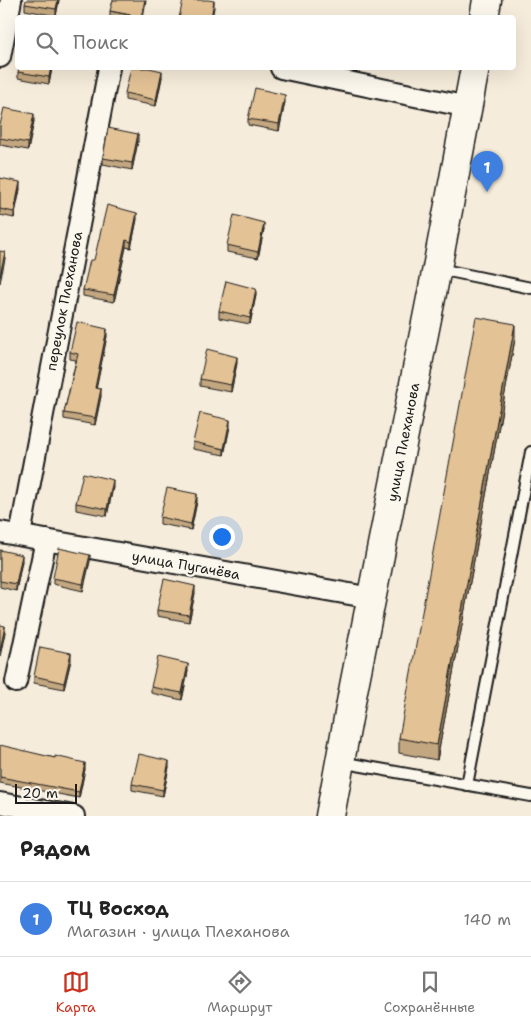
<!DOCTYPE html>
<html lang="ru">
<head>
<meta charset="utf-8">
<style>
	body { margin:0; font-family:"Shantell Sans",sans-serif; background:#f2f2f2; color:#222 }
	.scale { position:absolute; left:15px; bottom:12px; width:62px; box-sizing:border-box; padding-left:5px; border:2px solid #1c1c1c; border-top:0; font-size:14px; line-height:18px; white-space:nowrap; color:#1c1c1c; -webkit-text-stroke:4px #fbf7ec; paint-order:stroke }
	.you { position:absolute; left:221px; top:536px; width:18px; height:18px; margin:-12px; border:4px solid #fff; border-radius:50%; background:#1a73e8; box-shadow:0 0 0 8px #1a73e833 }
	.badge { display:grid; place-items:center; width:32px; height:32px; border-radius:50%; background:#c8321e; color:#fff; font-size:16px; font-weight:700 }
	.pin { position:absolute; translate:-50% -41px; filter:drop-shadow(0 1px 2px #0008) }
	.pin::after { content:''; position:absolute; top:26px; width:18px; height:15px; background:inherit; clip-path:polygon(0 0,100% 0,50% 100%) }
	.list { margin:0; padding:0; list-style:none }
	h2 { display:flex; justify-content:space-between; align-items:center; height:65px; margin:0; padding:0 20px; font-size:21px }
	h2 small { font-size:16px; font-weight:400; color:#767676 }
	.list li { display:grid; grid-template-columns:32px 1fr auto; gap:15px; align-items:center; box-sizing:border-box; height:75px; padding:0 20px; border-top:1px solid #e0e0e0 }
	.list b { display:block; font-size:19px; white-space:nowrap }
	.list p { margin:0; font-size:16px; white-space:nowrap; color:#767676 }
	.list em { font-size:16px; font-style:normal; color:#767676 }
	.icon { flex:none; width:28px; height:28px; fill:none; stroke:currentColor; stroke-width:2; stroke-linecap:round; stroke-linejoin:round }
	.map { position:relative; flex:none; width:531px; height:816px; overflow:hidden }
	.search { position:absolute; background:#fff; box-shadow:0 5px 20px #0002; left:15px; right:15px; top:15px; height:55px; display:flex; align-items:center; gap:12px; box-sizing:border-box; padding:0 18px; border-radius:5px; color:#767676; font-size:19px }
	.sheet { height:140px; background:#fff }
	nav { display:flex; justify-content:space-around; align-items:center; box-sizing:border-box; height:70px; border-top:1px solid #e0e0e0; background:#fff; font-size:14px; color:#767676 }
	nav a { display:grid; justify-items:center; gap:2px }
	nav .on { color:#c8321e }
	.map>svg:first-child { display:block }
</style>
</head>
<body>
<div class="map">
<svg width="531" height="816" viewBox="0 0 531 816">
	<rect width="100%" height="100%" fill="#f6ecdb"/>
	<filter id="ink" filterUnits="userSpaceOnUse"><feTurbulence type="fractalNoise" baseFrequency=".02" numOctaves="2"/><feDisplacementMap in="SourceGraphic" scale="10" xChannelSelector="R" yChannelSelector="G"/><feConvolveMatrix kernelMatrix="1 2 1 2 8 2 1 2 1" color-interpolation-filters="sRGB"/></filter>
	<g filter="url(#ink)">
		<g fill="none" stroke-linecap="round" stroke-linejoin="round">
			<g stroke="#1c1c1c" stroke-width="14">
				<g id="lane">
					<polyline points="439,269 531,288"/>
					<polyline points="340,762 531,796"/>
					<polyline points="467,785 531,452"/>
				</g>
			</g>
			<g stroke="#1c1c1c" stroke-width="24">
				<g id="street">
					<polyline points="0,57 11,0"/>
					<polyline points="281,68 468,107"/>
					<polyline points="0,532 372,598"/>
					<polyline points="20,535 109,68"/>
					<polyline points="16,682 46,540"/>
					<polyline points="0,803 74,816"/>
				</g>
			</g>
			<g stroke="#1c1c1c" stroke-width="31">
				<g id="secondary">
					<polyline points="484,18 487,0"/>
					<polyline points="330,816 354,686 437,268 475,68"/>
				</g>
			</g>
			<use href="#lane" stroke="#fbf7ec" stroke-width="10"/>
			<use href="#street" stroke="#fbf7ec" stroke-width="20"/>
			<use href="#secondary" stroke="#fbf7ec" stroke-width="28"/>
		</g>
		<g fill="#c3a780" stroke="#1c1c1c">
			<polygon points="59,0 56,16 25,10 25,4"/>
			<polygon points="110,11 143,18 110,18"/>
			<polygon points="52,68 49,84 18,78 18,72"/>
			<polygon points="162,77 156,106 125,100 125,93"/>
			<polygon points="285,102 279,131 248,125 248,119"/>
			<polygon points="34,121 28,150 0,145 0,125"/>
			<polygon points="138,141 132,170 103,164 103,158"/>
			<polygon points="0,178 20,189 14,218 0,215"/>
			<polygon points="137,219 131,248 126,247 114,302 83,296 83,290 94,260"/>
			<polygon points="264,229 258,258 227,252 227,245"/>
			<polygon points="256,295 250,324 219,318 219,311"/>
			<polygon points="107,336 96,388 101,396 95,425 64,419 64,413 76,360 70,359 70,352"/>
			<polygon points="515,339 437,760 399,753 399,738"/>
			<polygon points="237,363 231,392 200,386 200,379"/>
			<polygon points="230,426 224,455 193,449 193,442"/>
			<polygon points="113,487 107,516 76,510 76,503"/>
			<polygon points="197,501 191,530 160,524 160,517"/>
			<polygon points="0,550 22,561 16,591 0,587"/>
			<polygon points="90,561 83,591 53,584 53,578"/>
			<polygon points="195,593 189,622 157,616 157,610"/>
			<polygon points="71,660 64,689 34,683 34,676"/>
			<polygon points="188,671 182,700 151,693 151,687"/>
			<polygon points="0,747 55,758 85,769 79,798 0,783"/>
			<polygon points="169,767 163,796 132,790 132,784"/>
		</g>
		<g fill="#9f8868" stroke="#1c1c1c">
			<polygon points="58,0 59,0 56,16 56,9"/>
			<polygon points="145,0 146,0 143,18 141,18"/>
			<polygon points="214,1 214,8 212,18 211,18"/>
			<polygon points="51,68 52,68 49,84 49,77"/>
			<polygon points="162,71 162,77 156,106 156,100"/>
			<polygon points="285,95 285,102 279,131 279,124"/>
			<polygon points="34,114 34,121 28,150 28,143"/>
			<polygon points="138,134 138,141 132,170 132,163"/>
			<polygon points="20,182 20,189 14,218 14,212"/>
			<polygon points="137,213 137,219 131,248 131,242"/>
			<polygon points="264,223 264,229 258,258 258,252"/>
			<polygon points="126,240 126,247 114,302 114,295"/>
			<polygon points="5,252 5,259 0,283 0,276"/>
			<polygon points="256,289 256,295 250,324 250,318"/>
			<polygon points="515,324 515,339 437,760 437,745"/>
			<polygon points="107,329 107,336 95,395 95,388"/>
			<polygon points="237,357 237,363 231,392 231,385"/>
			<polygon points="101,389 101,396 95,425 95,418"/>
			<polygon points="230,420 230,426 224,455 224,449"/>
			<polygon points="113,480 113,487 107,516 107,509"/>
			<polygon points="197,494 197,501 191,530 191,524"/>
			<polygon points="22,555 22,561 16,591 16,584"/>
			<polygon points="90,555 90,561 83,591 83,584"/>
			<polygon points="195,586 195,593 189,622 189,615"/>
			<polygon points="5,626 5,633 0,657 0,651"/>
			<polygon points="71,653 71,660 64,689 64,683"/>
			<polygon points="188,664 188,671 182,700 182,693"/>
			<polygon points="169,761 169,767 163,796 163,790"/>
			<polygon points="85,763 85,769 79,798 79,792"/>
		</g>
		<g fill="#e3c295" stroke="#1c1c1c">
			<polygon points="26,0 58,0 56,9 25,4"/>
			<polygon points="113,0 145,0 141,17 110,11"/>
			<polygon points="183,0 208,0 214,1 211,18 179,18"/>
			<polygon points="19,68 51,68 49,77 18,72"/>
			<polygon points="131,68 149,68 162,71 156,100 125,93"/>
			<polygon points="255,88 285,95 279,124 248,119"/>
			<polygon points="4,108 34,114 28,143 0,138 0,125"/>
			<polygon points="108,128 138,134 132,163 103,158"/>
			<polygon points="0,178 20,182 14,212 0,209"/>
			<polygon points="107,205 137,213 131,242 126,240 114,295 83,290 90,260 94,260"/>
			<polygon points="234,215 264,223 258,252 227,245"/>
			<polygon points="0,251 5,252 0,276"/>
			<polygon points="226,281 256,289 250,318 219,311"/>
			<polygon points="476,317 515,324 437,745 399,738"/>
			<polygon points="77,322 107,329 95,388 101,389 95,418 64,413 78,354 70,352"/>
			<polygon points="207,349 237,357 231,385 200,379"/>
			<polygon points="200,413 230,420 224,449 193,442"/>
			<polygon points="83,473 113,480 107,509 76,503"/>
			<polygon points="167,488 197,494 191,524 160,517"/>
			<polygon points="59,548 90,555 83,584 53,578"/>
			<polygon points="0,550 22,555 16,584 0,581"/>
			<polygon points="164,579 195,586 189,615 157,610"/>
			<polygon points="0,625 5,626 0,651"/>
			<polygon points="40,647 71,653 64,683 34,676"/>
			<polygon points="158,657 188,664 182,693 151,687"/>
			<polygon points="0,745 55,758 55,756 85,763 79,792 0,777"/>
			<polygon points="139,754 169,761 163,790 132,784"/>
		</g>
	</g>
	<g text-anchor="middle" stroke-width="4.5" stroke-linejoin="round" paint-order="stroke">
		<g font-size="14" fill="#1c1c1c" stroke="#fbf7ec">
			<text transform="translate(64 301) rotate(-79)" y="5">переулок Плеханова</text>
			<text transform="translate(403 442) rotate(-79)" y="5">улица Плеханова</text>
			<text transform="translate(186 565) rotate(10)" y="5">улица Пугачёва</text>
		</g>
	</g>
</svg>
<div class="scale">20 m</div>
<div class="you"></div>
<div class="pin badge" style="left:487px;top:192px;background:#3f7fe0">1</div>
<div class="search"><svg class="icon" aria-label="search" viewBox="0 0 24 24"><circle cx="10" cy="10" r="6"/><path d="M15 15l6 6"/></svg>Поиск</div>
</div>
<section class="sheet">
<h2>Рядом<small></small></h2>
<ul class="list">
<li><span class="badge" style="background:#3f7fe0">1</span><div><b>ТЦ Восход</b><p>Магазин · улица Плеханова</p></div><em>140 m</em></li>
</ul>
</section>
<nav>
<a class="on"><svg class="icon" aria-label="map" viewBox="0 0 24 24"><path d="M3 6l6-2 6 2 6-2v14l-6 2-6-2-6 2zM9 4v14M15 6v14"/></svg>Карта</a>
<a><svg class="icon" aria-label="directions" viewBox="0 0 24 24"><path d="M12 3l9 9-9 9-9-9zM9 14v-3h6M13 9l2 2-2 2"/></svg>Маршрут</a>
<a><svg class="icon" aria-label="saved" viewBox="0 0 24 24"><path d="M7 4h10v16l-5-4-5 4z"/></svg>Сохранённые</a>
</nav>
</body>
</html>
